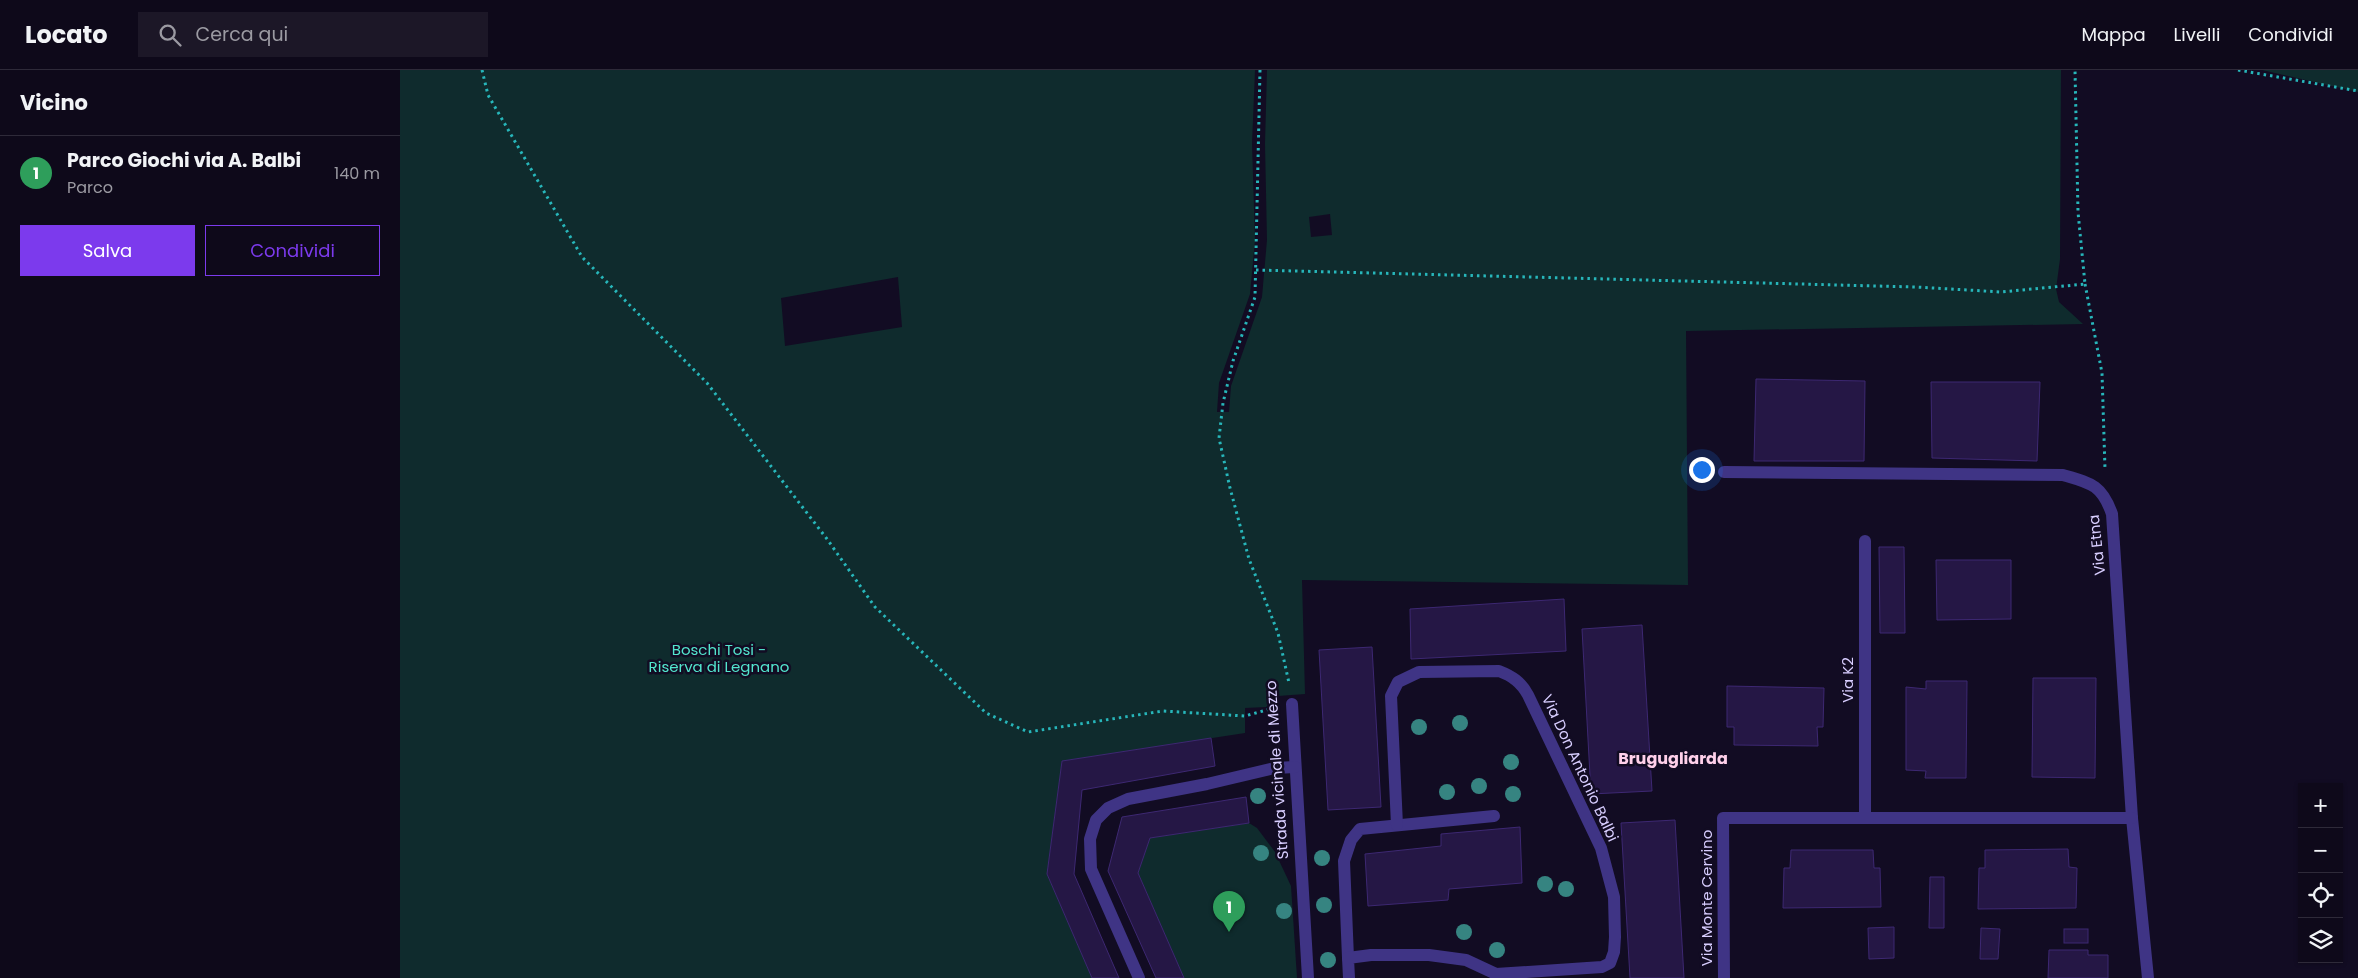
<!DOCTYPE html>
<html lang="it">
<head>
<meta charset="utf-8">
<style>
	body { margin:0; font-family:Poppins,sans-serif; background:#1c1727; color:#f1f3f6 }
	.controls { position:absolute; right:15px; bottom:15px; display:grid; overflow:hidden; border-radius:0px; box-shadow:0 1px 4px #0004 }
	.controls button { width:45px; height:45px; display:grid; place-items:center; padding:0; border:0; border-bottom:1px solid #2e2a39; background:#0e091a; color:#f1f3f6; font:25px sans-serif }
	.you { position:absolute; left:1301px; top:399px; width:18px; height:18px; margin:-12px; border:4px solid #fff; border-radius:50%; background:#1a73e8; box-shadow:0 0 0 8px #1a73e833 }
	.badge { display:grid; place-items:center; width:32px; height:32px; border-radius:50%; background:#7c3aed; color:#fff; font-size:16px; font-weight:700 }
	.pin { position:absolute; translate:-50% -41px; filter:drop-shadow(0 1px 2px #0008) }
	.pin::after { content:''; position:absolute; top:26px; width:18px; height:15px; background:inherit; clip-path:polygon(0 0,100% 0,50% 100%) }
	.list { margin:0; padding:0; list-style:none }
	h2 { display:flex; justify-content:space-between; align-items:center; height:65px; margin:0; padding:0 20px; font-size:21px }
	h2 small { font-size:16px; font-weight:400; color:#9b9aa2 }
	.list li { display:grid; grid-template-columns:32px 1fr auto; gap:15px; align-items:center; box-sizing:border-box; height:75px; padding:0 20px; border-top:1px solid #2e2a39 }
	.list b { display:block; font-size:19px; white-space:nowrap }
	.list p { margin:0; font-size:16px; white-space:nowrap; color:#9b9aa2 }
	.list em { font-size:16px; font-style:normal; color:#9b9aa2 }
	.actions { display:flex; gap:10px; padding:15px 20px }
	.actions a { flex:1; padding:11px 0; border:1px solid #7c3aed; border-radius:0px; text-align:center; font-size:18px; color:#7c3aed }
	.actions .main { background:#7c3aed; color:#fff }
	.icon { flex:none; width:28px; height:28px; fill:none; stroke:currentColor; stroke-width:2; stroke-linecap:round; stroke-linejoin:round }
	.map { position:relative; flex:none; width:1958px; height:908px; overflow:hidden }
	header { display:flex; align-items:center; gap:30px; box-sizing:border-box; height:70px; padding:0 25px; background:#0e091a; border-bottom:1px solid #2e2a39 }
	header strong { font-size:24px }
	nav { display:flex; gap:28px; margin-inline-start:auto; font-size:18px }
	.search { width:350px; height:45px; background:#1c1727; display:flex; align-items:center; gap:12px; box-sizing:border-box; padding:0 18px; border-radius:0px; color:#9b9aa2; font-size:19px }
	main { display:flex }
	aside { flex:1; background:#0e091a }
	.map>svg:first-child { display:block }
</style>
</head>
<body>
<header>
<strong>Locato</strong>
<div class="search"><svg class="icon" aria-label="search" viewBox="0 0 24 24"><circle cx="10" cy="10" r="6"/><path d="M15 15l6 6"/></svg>Cerca qui</div>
<nav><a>Mappa</a><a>Livelli</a><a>Condividi</a></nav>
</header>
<main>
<aside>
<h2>Vicino<small></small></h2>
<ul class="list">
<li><span class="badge" style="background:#2e9e5b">1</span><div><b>Parco Giochi via A. Balbi</b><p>Parco</p></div><em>140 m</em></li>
</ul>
<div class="actions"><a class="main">Salva</a><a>Condividi</a></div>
</aside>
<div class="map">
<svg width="1958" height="908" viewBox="0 0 1958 908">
	<rect width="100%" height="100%" fill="#120c23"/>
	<g fill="#0f2b2d" fill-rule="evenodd">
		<path d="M0,0h855l-3,74 3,96 -5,54 -31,89 -2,29h12l2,-26 31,-89 5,-57 -2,-96 2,-74h794l-1,189 -4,30 3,13 24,22 -397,7 2,254 -386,-5 3,114 -27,2 -12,11 -21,1v25l-183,28 -15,113 45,104h-692zM930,144l2,21 -21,2 -2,-20zM498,207l4,50 -117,19 -4,-48z"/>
		<polygon points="1862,0 1958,0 1958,22"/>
		<polygon points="849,753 857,758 875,782 891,816 897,908 784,908 738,803 750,768"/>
	</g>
	<g fill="#251745" stroke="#3d2872">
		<polygon points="1356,309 1465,311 1464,391 1354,391"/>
		<polygon points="1531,312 1640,312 1637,391 1532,388"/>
		<polygon points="1479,477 1504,477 1505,563 1480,563"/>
		<polygon points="1536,490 1611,490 1611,549 1537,550"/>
		<polygon points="1164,529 1166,581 1011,589 1010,539"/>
		<polygon points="1242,555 1252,721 1191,724 1182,559"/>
		<polygon points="972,577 981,737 928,740 919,580"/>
		<polygon points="1633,608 1696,608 1695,708 1632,707"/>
		<polygon points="1526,611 1567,611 1566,708 1525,708 1526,701 1506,700 1506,617 1526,619"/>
		<polygon points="1327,616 1424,618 1423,657 1417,657 1418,676 1334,675 1334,657 1327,657"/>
		<polygon points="811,668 815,696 682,720 674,804 719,908 692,908 647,804 662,691"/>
		<polygon points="846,727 849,753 750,768 738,803 784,908 756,908 708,801 722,747"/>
		<polygon points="1275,750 1284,908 1230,908 1221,753"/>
		<polygon points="1120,757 1122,813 1049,819 1048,830 968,836 965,784 1041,776 1041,764"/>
		<polygon points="1668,779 1669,797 1677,798 1676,838 1578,839 1579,798 1585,798 1585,780"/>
		<polygon points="1391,780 1473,780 1474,798 1480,798 1481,837 1383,838 1384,798 1390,798"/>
		<polygon points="1530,807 1544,807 1544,858 1529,858"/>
		<polygon points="1494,857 1494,888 1469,889 1468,858"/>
		<polygon points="1581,858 1600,859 1598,889 1580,889"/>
		<rect x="1664" y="859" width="24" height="14"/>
		<polygon points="1649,880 1688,880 1688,885 1708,885 1708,908 1648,908"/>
	</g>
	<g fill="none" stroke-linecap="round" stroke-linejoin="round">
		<g stroke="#27b6ba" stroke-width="3" stroke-dasharray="2.5 4" stroke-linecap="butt">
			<polyline points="82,0 88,25 182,187 307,313 427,469 475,537 586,643 628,662 763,641 845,646 870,639"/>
			<polyline points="860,0 855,227 833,291 823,333 819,368 830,418 849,489 878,563 889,613"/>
			<polyline points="1838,0 1958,21"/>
			<polyline points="856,200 1516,217 1601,222 1685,214 1678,142 1675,0"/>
			<polyline points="1685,214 1702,303 1705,399"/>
		</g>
		<g stroke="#3f3485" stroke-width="12">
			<path d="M1324,402l339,3c28,8 39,10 49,39l20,304 16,160"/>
			<polyline points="1465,471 1465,748"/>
			<polyline points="892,634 908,908"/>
			<polyline points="948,888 944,791 951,770 960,759 1094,746"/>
			<polyline points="739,908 691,799 690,769 696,750 708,738 728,729 807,714 875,698 895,697"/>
			<path d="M949,908l-1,-20 23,-3h58l37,5 30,14 106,-7 8,-4 4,-11 1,-15 -1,-40 -13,-49 -73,-153c-7,-13 -16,-19 -29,-24l-80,1 -21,10 -7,14 6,129"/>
			<polyline points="1324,908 1323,748 1732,748"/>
		</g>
	</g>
	<g fill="#368481">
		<circle cx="1060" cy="653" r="8"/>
		<circle cx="1019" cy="657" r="8"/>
		<circle cx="1111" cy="692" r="8"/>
		<circle cx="1079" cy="716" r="8"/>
		<circle cx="1047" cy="722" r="8"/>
		<circle cx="1113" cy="724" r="8"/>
		<circle cx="858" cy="726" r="8"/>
		<circle cx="861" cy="783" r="8"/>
		<circle cx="922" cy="788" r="8"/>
		<circle cx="1145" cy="814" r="8"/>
		<circle cx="1166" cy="819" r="8"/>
		<circle cx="924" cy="835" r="8"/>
		<circle cx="884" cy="841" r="8"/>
		<circle cx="1064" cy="862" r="8"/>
		<circle cx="1097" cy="880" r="8"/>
		<circle cx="928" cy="890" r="8"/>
	</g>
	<g text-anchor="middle" stroke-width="5" stroke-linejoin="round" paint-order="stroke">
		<g font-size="15" fill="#d8ceff" stroke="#120c23">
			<text transform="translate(1697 475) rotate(-96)" y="5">Via Etna</text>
			<text transform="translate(1448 610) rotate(-90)" y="5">Via K2</text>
			<text transform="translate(1180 698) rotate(65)" y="5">Via Don Antonio Balbi</text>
			<text transform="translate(877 700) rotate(-94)" y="5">Strada vicinale di Mezzo</text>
			<text transform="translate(1307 828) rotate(-90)" y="5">Via Monte Cervino</text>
		</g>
		<g font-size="15" fill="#53e6ce" stroke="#120c23">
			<text x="319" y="585">Boschi Tosi -<tspan x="319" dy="17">Riserva di Legnano</tspan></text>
		</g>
		<g font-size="16" font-weight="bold" fill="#ffd0ea" stroke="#120c23">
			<text x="1273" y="694">Brugugliarda</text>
		</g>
	</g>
</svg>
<div class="controls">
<button>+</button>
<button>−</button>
<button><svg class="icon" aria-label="locate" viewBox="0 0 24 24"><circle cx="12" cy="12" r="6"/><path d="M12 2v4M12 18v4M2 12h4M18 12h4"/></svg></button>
<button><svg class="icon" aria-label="layers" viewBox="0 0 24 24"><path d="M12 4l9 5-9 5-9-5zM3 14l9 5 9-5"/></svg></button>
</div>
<div class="you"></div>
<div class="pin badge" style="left:829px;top:862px;background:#2e9e5b">1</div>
</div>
</main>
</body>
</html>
